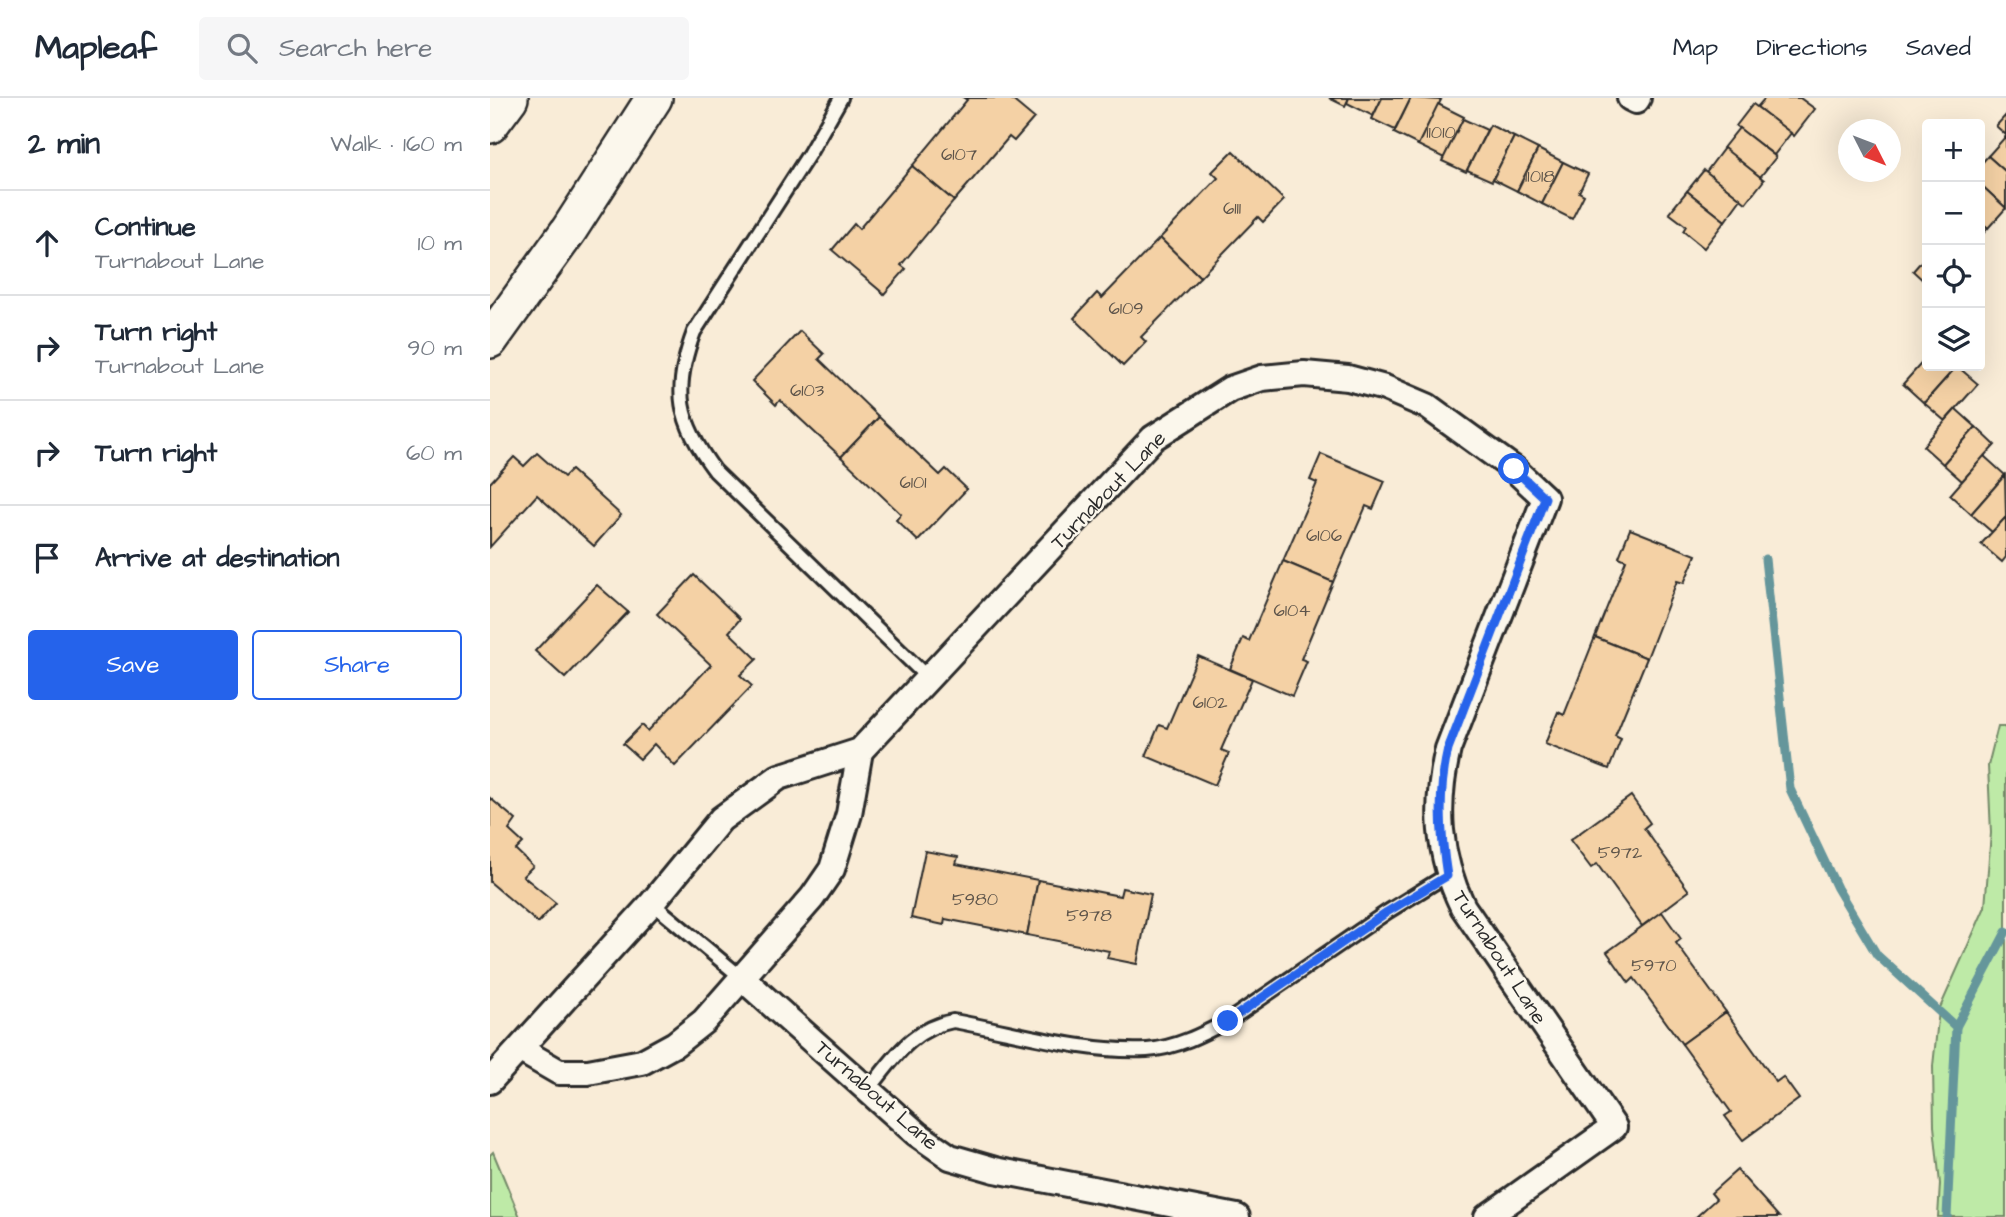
<!DOCTYPE html>
<html lang="en">
<head>
<meta charset="utf-8">
<style>
	body { margin:0; font-family:"Architects Daughter",sans-serif; background:#f6f6f7; color:#1f2937 }
	.controls { position:absolute; right:21px; top:21px; display:grid; overflow:hidden; border-radius:7px; box-shadow:0 7px 28px #0002 }
	.controls button { width:63px; height:63px; display:grid; place-items:center; padding:0; border:0; border-bottom:2px solid #e0e1e3; background:#fff; color:#1f2937; font:35px sans-serif }
	.compass { position:absolute; left:1348px; top:21px; width:63px; height:63px; border-radius:50%; background:#fff; box-shadow:0 7px 28px #0002; rotate:132deg }
	.stop { position:absolute; width:21px; height:21px; margin:-16px; border:5px solid #2563eb; border-radius:50%; background:#fff }
	.stop.end { background:#2563eb; border-color:#fff; box-shadow:0 2px 7px #0008 }
	.list { margin:0; padding:0; list-style:none }
	h2 { display:flex; justify-content:space-between; align-items:center; height:91px; margin:0; padding:0 28px; font-size:30px }
	h2 small { font-size:23px; font-weight:400; color:#747a83 }
	.list li { display:grid; grid-template-columns:46px 1fr auto; gap:21px; align-items:center; box-sizing:border-box; height:105px; padding:0 28px; border-top:2px solid #e0e1e3 }
	.list b { display:block; font-size:26px; white-space:nowrap }
	.list p { margin:0; font-size:23px; white-space:nowrap; color:#747a83 }
	.list em { font-size:23px; font-style:normal; color:#747a83 }
	.actions { display:flex; gap:14px; padding:21px 28px }
	.actions a { flex:1; padding:16px 0; border:2px solid #2563eb; border-radius:7px; text-align:center; font-size:24px; color:#2563eb }
	.actions .main { background:#2563eb; color:#fff }
	.icon { flex:none; width:38px; height:38px; fill:none; stroke:currentColor; stroke-width:2; stroke-linecap:round; stroke-linejoin:round }
	.map { position:relative; flex:none; width:1516px; height:1119px; overflow:hidden }
	header { display:flex; align-items:center; gap:42px; box-sizing:border-box; height:98px; padding:0 35px; background:#fff; border-bottom:2px solid #e0e1e3 }
	header strong { font-size:33px }
	nav { display:flex; gap:38px; margin-inline-start:auto; font-size:24px }
	.search { width:490px; height:63px; background:#f6f6f7; display:flex; align-items:center; gap:18px; box-sizing:border-box; padding:0 24px; border-radius:7px; color:#747a83; font-size:26px }
	main { display:flex }
	aside { flex:1; background:#fff }
	.map>svg:first-child { display:block }
</style>
</head>
<body>
<header>
<strong>Mapleaf</strong>
<div class="search"><svg class="icon" aria-label="search" viewBox="0 0 24 24"><circle cx="10" cy="10" r="6"/><path d="M15 15l6 6"/></svg>Search here</div>
<nav><a>Map</a><a>Directions</a><a>Saved</a></nav>
</header>
<main>
<aside>
<h2>2 min<small>Walk · 160 m</small></h2>
<ul class="list">
<li><svg class="icon" aria-label="ahead" viewBox="0 0 24 24"><path d="M12 20V5M6 11l6-6 6 6"/></svg><div><b>Continue</b><p>Turnabout Lane</p></div><em>10 m</em></li>
<li><svg class="icon" aria-label="right" viewBox="0 0 24 24"><path d="M7 20v-9h11M14 6l5 5-5 5"/></svg><div><b>Turn right</b><p>Turnabout Lane</p></div><em>90 m</em></li>
<li><svg class="icon" aria-label="right" viewBox="0 0 24 24"><path d="M7 20v-9h11M14 6l5 5-5 5"/></svg><div><b>Turn right</b></div><em>60 m</em></li>
<li><svg class="icon" aria-label="arrive" viewBox="0 0 24 24"><path d="M6 21V4h12l-3 4 3 4H6"/></svg><div><b>Arrive at destination</b></div></li>
</ul>
<div class="actions"><a class="main">Save</a><a>Share</a></div>
</aside>
<div class="map">
<svg width="1516" height="1119" viewBox="0 0 1516 1119">
	<rect width="100%" height="100%" fill="#f9ecd7"/>
	<filter id="ink" filterUnits="userSpaceOnUse"><feTurbulence type="fractalNoise" baseFrequency=".0143" numOctaves="2"/><feDisplacementMap in="SourceGraphic" scale="14" xChannelSelector="R" yChannelSelector="G"/><feConvolveMatrix kernelMatrix="1 2 1 2 8 2 1 2 1" color-interpolation-filters="sRGB"/></filter>
	<g filter="url(#ink)">
		<g fill="#beeaa7" stroke="#748a69" stroke-width="2">
			<polygon points="1508,628 1516,628 1516,1119 1448,1119 1450,1086 1444,1028 1443,968 1449,912 1495,809 1501,735 1498,668"/>
			<polygon points="3,1054 30,1119 0,1119 0,1057"/>
		</g>
		<g fill="none" stroke-linecap="round" stroke-linejoin="round">
			<g stroke="#65969b" stroke-width="9">
				<polyline points="1275,461 1300,691 1347,790 1387,857 1466,929 1457,1119"/>
				<polyline points="1466,929 1516,834"/>
			</g>
		</g>
		<g fill="#f4d1a5" stroke="#2b2b2b" stroke-width="2">
			<polygon points="474,0 520,0 544,20 524,43 519,39 464,103 422,68 477,2"/>
			<polygon points="839,0 859,0 855,8"/>
			<polygon points="859,0 892,0 883,18 857,5"/>
			<polygon points="892,0 921,0 905,32 882,21"/>
			<polygon points="921,0 951,2 928,47 904,35"/>
			<polygon points="1275,0 1310,0 1325,11 1304,38 1267,9"/>
			<polygon points="948,6 974,19 954,60 928,47"/>
			<polygon points="1263,6 1301,35 1284,57 1246,28"/>
			<polygon points="1516,17 1516,37 1506,28"/>
			<polygon points="973,21 997,32 976,74 952,63"/>
			<polygon points="1000,27 1024,39 1002,83 977,72"/>
			<polygon points="1249,30 1286,59 1270,79 1233,50"/>
			<polygon points="1516,38 1516,74 1498,58"/>
			<polygon points="1024,39 1048,51 1027,93 1003,81"/>
			<polygon points="1234,50 1274,82 1256,105 1216,74"/>
			<polygon points="1048,51 1073,64 1052,106 1027,93"/>
			<polygon points="743,53 794,102 773,124 768,119 710,179 670,140 728,80 722,74"/>
			<polygon points="1498,58 1516,74 1516,110 1490,86 1490,67"/>
			<polygon points="1073,64 1098,76 1089,94 1094,97 1082,121 1052,106"/>
			<polygon points="422,68 464,103 411,167 416,171 394,196 342,152 364,126 369,131"/>
			<polygon points="1214,72 1251,101 1235,123 1197,93"/>
			<polygon points="1490,86 1516,110 1498,130 1490,123"/>
			<polygon points="1197,93 1235,123 1214,150 1193,133 1196,128 1179,115"/>
			<polygon points="1490,123 1498,130 1490,139"/>
			<polygon points="670,140 710,179 651,239 656,244 633,268 584,220 607,195 612,200"/>
			<polygon points="1437,157 1437,186 1423,173"/>
			<polygon points="310,233 334,256 329,261 389,319 351,359 290,302 286,307 262,283"/>
			<polygon points="1437,259 1437,268 1467,268 1434,305 1413,286"/>
			<polygon points="1467,268 1488,286 1455,323 1434,305"/>
			<polygon points="1466,311 1486,329 1453,366 1433,348"/>
			<polygon points="389,319 450,377 456,371 477,391 428,443 406,422 411,416 351,359"/>
			<polygon points="1486,329 1505,347 1472,383 1453,366"/>
			<polygon points="47,355 74,379 81,372 131,417 104,448 47,397 0,449 0,385 24,359 34,368"/>
			<polygon points="831,356 895,383 883,411 876,408 843,484 793,463 827,385 820,382"/>
			<polygon points="1494,358 1515,377 1481,416 1460,397"/>
			<polygon points="1515,377 1516,419 1502,434 1481,416"/>
			<polygon points="1516,419 1516,459 1512,464 1491,446"/>
			<polygon points="1140,431 1206,457 1194,485 1187,483 1157,560 1105,539 1136,462 1129,459"/>
			<polygon points="793,463 843,484 811,561 817,563 802,598 740,571 753,540 759,543"/>
			<polygon points="204,477 250,521 239,534 267,561 250,577 262,588 185,668 164,646 150,661 133,646 152,627 158,633 221,567 167,516"/>
			<polygon points="107,487 138,514 75,580 45,553"/>
			<polygon points="1105,539 1157,560 1125,638 1131,641 1119,671 1055,646 1068,614 1074,617"/>
			<polygon points="708,558 762,581 731,652 739,655 725,687 656,658 669,627 677,630"/>
			<polygon points="1141,698 1160,725 1154,730 1199,793 1152,828 1107,766 1101,770 1080,742"/>
			<polygon points="0,700 26,722 19,732 33,745 26,752 43,768 33,778 66,805 48,825 0,784"/>
			<polygon points="435,753 468,759 466,766 548,782 537,837 455,821 454,827 421,820"/>
			<polygon points="548,782 630,798 632,790 661,796 647,866 617,860 619,853 537,837"/>
			<polygon points="1172,814 1191,841 1186,845 1236,914 1192,946 1144,880 1139,885 1117,854"/>
			<polygon points="1236,914 1286,984 1293,979 1309,1001 1253,1042 1235,1018 1241,1014 1192,946"/>
			<polygon points="1247,1072 1289,1119 1206,1119 1226,1101 1221,1095"/>
		</g>
		<g fill="none" stroke-linecap="round" stroke-linejoin="round">
			<g stroke="#2b2b2b" stroke-width="18">
				<g id="lane">
					<path d="M351,0l-32,56 -115,178c-22,59 -16,89 21,139l213,207"/>
					<polyline points="162,805 252,880"/>
					<path d="M379,991c26,-32 42,-60 84,-68 63,11 130,32 194,29 29,-2 56,-16 81,-29l159,-109 60,-37"/>
				</g>
			</g>
			<g stroke="#2b2b2b" stroke-width="30">
				<g id="street">
					<polyline points="1140,0 1146,3 1148,0"/>
					<polyline points="252,880 427,1036 460,1059 505,1072 747,1119"/>
					<polyline points="31,952 69,974 98,974 152,964 185,946 214,923 322,800 342,771 359,716 370,653"/>
					<path d="M0,983l162,-178 69,-84 58,-42 81,-26 293,-313 77,-49 32,-11 42,-4 44,4 37,10 42,18 87,63 31,29 -97,251c-13,56 -11,105 15,158l151,220 -127,90"/>
				</g>
			</g>
			<g stroke="#2b2b2b" stroke-width="40">
				<g id="secondary">
					<polyline points="0,27 20,0"/>
					<polyline points="0,242 79,132 164,0"/>
				</g>
			</g>
			<use href="#lane" stroke="#fbf7ec" stroke-width="12"/>
			<use href="#street" stroke="#fbf7ec" stroke-width="24"/>
			<use href="#secondary" stroke="#fbf7ec" stroke-width="35"/>
		</g>
	</g>
	<g fill="none" stroke-linecap="round" stroke-linejoin="round" filter="url(#ink)">
		<path stroke="#2563eb" stroke-width="9" d="M738,923l159,-109 60,-36c-7,-45 -9,-84 1,-127l97,-251 -31,-29"/>
	</g>
	<g text-anchor="middle" stroke-width="5" stroke-linejoin="round" paint-order="stroke">
		<g font-size="18" fill="#5d544a">
			<text x="951" y="40">11010</text>
			<text x="469" y="62">6107</text>
			<text x="1050" y="84">11018</text>
			<text x="742" y="116">6111</text>
			<text x="636" y="216">6109</text>
			<text x="317" y="298">6103</text>
			<text x="423" y="390">6101</text>
			<text x="834" y="443">6106</text>
			<text x="802" y="518">6104</text>
			<text x="720" y="610">6102</text>
			<text x="1130" y="760">5972</text>
			<text x="485" y="807">5980</text>
			<text x="599" y="823">5978</text>
			<text x="1164" y="873">5970</text>
		</g>
		<g font-size="21" fill="#2b2b2b" stroke="#fbf7ec">
			<text transform="translate(618 392) rotate(-46)" y="7">Turnabout Lane</text>
			<text transform="translate(1010 859) rotate(57)" y="7">Turnabout Lane</text>
			<text transform="translate(387 997) rotate(41)" y="7">Turnabout Lane</text>
		</g>
	</g>
</svg>
<div class="controls">
<button>+</button>
<button>−</button>
<button><svg class="icon" aria-label="locate" viewBox="0 0 24 24"><circle cx="12" cy="12" r="6"/><path d="M12 2v4M12 18v4M2 12h4M18 12h4"/></svg></button>
<button><svg class="icon" aria-label="layers" viewBox="0 0 24 24"><path d="M12 4l9 5-9 5-9-5zM3 14l9 5 9-5"/></svg></button>
</div>
<svg class="compass" viewBox="-18 -18 36 36"><path d="M0-13l5 13h-10z" fill="#e53935"/><path d="M0 13l5-13h-10z" fill="#747a83"/></svg>
<div class="stop" style="left:1024px;top:371px"></div>
<div class="stop end" style="left:738px;top:923px"></div>
</div>
</main>
</body>
</html>
